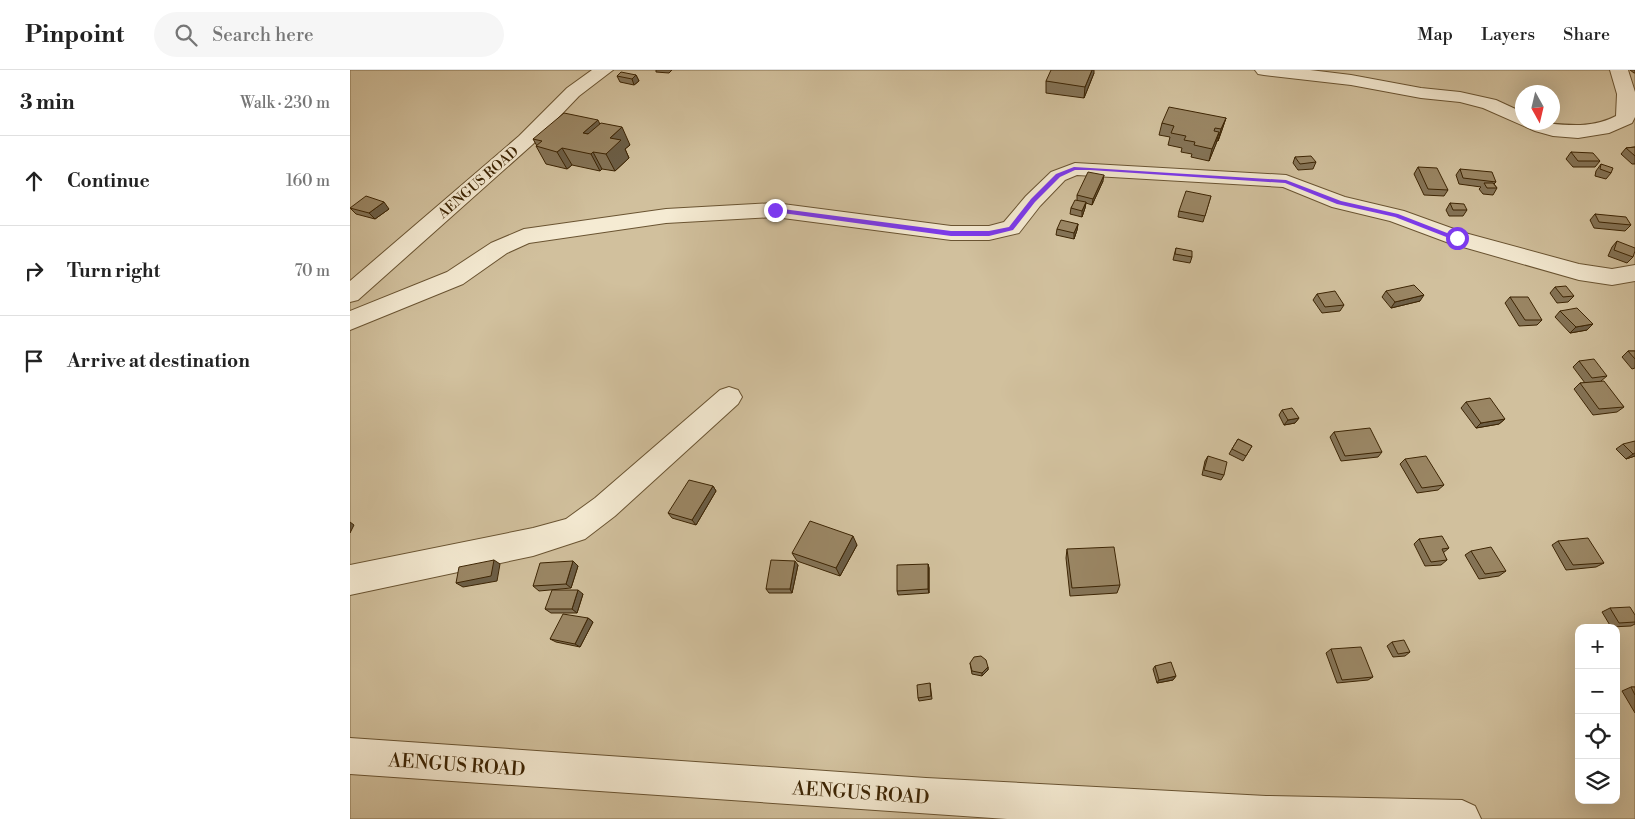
<!DOCTYPE html>
<html lang="en">
<head>
<meta charset="utf-8">
<style>
	body { margin:0; font-family:"Libre Bodoni",serif; background:#f6f6f6; color:#222 }
	.controls { position:absolute; right:15px; bottom:15px; display:grid; overflow:hidden; border-radius:10px; box-shadow:0 5px 20px #0002 }
	.controls button { width:45px; height:45px; display:grid; place-items:center; padding:0; border:0; border-bottom:1px solid #e0e0e0; background:#fff; color:#222; font:25px sans-serif }
	.compass { position:absolute; left:1165px; top:15px; width:45px; height:45px; border-radius:50%; background:#fff; box-shadow:0 5px 20px #0002; rotate:172deg }
	.stop { position:absolute; width:15px; height:15px; margin:-11px; border:4px solid #7c3aed; border-radius:50%; background:#fff }
	.stop.end { background:#7c3aed; border-color:#fff; box-shadow:0 1px 5px #0008 }
	.list { margin:0; padding:0; list-style:none }
	h2 { display:flex; justify-content:space-between; align-items:center; height:65px; margin:0; padding:0 20px; font-size:21px }
	h2 small { font-size:16px; font-weight:400; color:#767676 }
	.list li { display:grid; grid-template-columns:32px 1fr auto; gap:15px; align-items:center; box-sizing:border-box; height:90px; padding:0 20px; border-top:1px solid #e0e0e0 }
	.list b { display:block; font-size:19px; white-space:nowrap }
	.list em { font-size:16px; font-style:normal; color:#767676 }
	.icon { flex:none; width:28px; height:28px; fill:none; stroke:currentColor; stroke-width:2; stroke-linecap:round; stroke-linejoin:round }
	.map { position:relative; flex:none; width:1285px; height:749px; overflow:hidden }
	header { display:flex; align-items:center; gap:30px; box-sizing:border-box; height:70px; padding:0 25px; background:#fff; border-bottom:1px solid #e0e0e0 }
	header strong { font-size:24px }
	nav { display:flex; gap:28px; margin-inline-start:auto; font-size:18px }
	.search { width:350px; height:45px; background:#f6f6f6; display:flex; align-items:center; gap:12px; box-sizing:border-box; padding:0 18px; border-radius:28px; color:#767676; font-size:19px }
	main { display:flex }
	aside { flex:1; background:#fff }
	.map>svg:first-child { display:block }
</style>
</head>
<body>
<header>
<strong>Pinpoint</strong>
<div class="search"><svg class="icon" aria-label="search" viewBox="0 0 24 24"><circle cx="10" cy="10" r="6"/><path d="M15 15l6 6"/></svg>Search here</div>
<nav><a>Map</a><a>Layers</a><a>Share</a></nav>
</header>
<main>
<aside>
<h2>3 min<small>Walk · 230 m</small></h2>
<ul class="list">
<li><svg class="icon" aria-label="ahead" viewBox="0 0 24 24"><path d="M12 20V5M6 11l6-6 6 6"/></svg><div><b>Continue</b></div><em>160 m</em></li>
<li><svg class="icon" aria-label="right" viewBox="0 0 24 24"><path d="M7 20v-9h11M14 6l5 5-5 5"/></svg><div><b>Turn right</b></div><em>70 m</em></li>
<li><svg class="icon" aria-label="arrive" viewBox="0 0 24 24"><path d="M6 21V4h12l-3 4 3 4H6"/></svg><div><b>Arrive at destination</b></div></li>
</ul>
</aside>
<div class="map">
<svg width="1285" height="749" viewBox="0 0 1285 749">
	<rect width="100%" height="100%" fill="#efe0bc"/>
	<filter id="stains"><feTurbulence type="fractalNoise" baseFrequency=".004" numOctaves="4"/><feColorMatrix values="0 0 0 0 .2 0 0 0 0 .09 0 0 0 0 .02 0 0 0 .5 -.17"/></filter>
	<radialGradient id="worn" r=".72"><stop offset=".6" stop-color="#630" stop-opacity="0"/><stop offset="1" stop-color="#630" stop-opacity=".3"/></radialGradient>
	<path fill="#d1c09d" stroke="#877250" fill-rule="evenodd" d="M0,0h1285v749h-1285zM1172,22h30v30h-30zM1229,558h37v172h-37z"/>
	<g fill="none" stroke-linecap="round" stroke-linejoin="round">
		<g stroke="#6a5432" stroke-width="2">
			<g id="minor">
				<polygon points="242,0 263,0 229,26 183,74 8,230 0,232 0,211 169,66 217,18"/>
				<path d="M905,0h55l41,5 70,13 39,4 36,8 26,12v10c34,0 63,10 94,-6l1,-22 -7,-24h18l7,22v25l-3,6 -23,10 -31,5 -25,-2 -18,-5 -52,-23 -23,-6 -39,-4 -70,-13 -87,-10 -6,-1z"/>
				<polygon points="725,93 936,105 995,127 1054,141 1115,163 1229,194 1262,199 1285,195 1285,211 1262,215 1229,210 1099,173 1040,151 982,137 933,117 727,105 715,110 690,136 669,163 639,170 601,170 425,147 316,153 179,173 157,183 113,214 0,260 0,241 97,202 141,173 174,159 316,139 425,133 601,156 639,156 654,152 676,126 701,102"/>
				<polygon points="379,317 388,320 392,327 388,334 265,446 235,469 183,486 0,525 0,495 183,458 216,449 245,428 370,320"/>
				<polygon points="0,668 576,708 916,726 1112,730 1125,736 1131,749 657,749 0,704"/>
			</g>
		</g>
		<use href="#minor" fill="#f5ebd3" fill-rule="evenodd"/>
	</g>
	<g fill="#847356" stroke="#3d2504">
		<polygon points="306,0 322,0 319,3 306,2"/>
		<polygon points="1280,0 1285,0 1285,3 1284,3"/>
		<polygon points="744,3 734,28 696,23 696,11"/>
		<polygon points="286,5 289,11 284,15 270,12 267,6"/>
		<polygon points="876,48 868,71 867,71 859,91 841,87 842,84 831,82 832,78 818,75 820,67 809,65 812,53"/>
		<polygon points="250,54 280,75 275,79 279,88 265,101 252,99 250,101 222,95 217,99 196,94 186,76 187,76 183,69"/>
		<polygon points="1285,77 1285,94 1282,94 1271,84 1276,78"/>
		<polygon points="1221,82 1250,91 1245,97 1223,97 1216,89"/>
		<polygon points="945,87 966,92 963,99 948,100 943,93"/>
		<polygon points="1251,94 1261,103 1256,109 1245,106 1246,101"/>
		<polygon points="1068,97 1098,120 1094,126 1074,125 1064,104"/>
		<polygon points="1110,99 1146,112 1144,114 1147,118 1143,125 1133,124 1129,119 1131,117 1109,114 1106,105"/>
		<polygon points="753,111 742,135 736,133 735,138 732,147 720,144 721,138 727,130 727,125"/>
		<polygon points="861,126 853,152 828,147 829,141"/>
		<polygon points="1100,133 1117,140 1113,146 1099,146 1096,140"/>
		<polygon points="0,138 39,139 25,149 6,144"/>
		<polygon points="1245,144 1281,155 1275,161 1244,158 1240,150"/>
		<polygon points="728,154 727,160 724,169 706,165 707,159"/>
		<polygon points="1267,171 1283,187 1277,193 1258,186 1262,177"/>
		<polygon points="826,178 842,187 840,193 823,190"/>
		<polygon points="1205,217 1224,226 1218,232 1207,233 1200,223"/>
		<polygon points="1036,221 1070,231 1041,238 1032,227"/>
		<polygon points="967,224 994,235 990,241 972,243 963,230"/>
		<polygon points="1160,227 1192,250 1187,255 1169,256 1155,233"/>
		<polygon points="1210,241 1243,254 1237,260 1220,263 1205,247"/>
		<polygon points="1278,281 1285,281 1285,298 1282,299 1272,287"/>
		<polygon points="1229,291 1257,306 1251,311 1274,337 1267,342 1243,345 1224,319 1230,313 1235,313 1223,297"/>
		<polygon points="1116,332 1155,349 1149,354 1126,358 1111,338"/>
		<polygon points="932,340 949,348 945,353 934,355 929,345"/>
		<polygon points="984,362 1032,382 1028,387 991,391 980,367"/>
		<polygon points="888,369 902,376 893,391 879,384"/>
		<polygon points="1273,374 1285,386 1276,389 1266,379"/>
		<polygon points="858,386 874,405 871,410 852,405 855,391"/>
		<polygon points="1055,389 1094,415 1088,420 1067,423 1050,394"/>
		<polygon points="363,416 366,421 346,455 322,448 318,443"/>
		<polygon points="1069,469 1099,478 1093,483 1097,490 1091,495 1075,496 1064,474"/>
		<polygon points="1208,471 1254,493 1246,497 1216,500 1202,475"/>
		<polygon points="507,475 490,506 447,491 442,483"/>
		<polygon points="717,479 770,515 767,523 720,526 716,488"/>
		<polygon points="1121,481 1156,501 1149,506 1129,509 1115,485"/>
		<polygon points="223,491 228,496 221,518 189,521 183,516"/>
		<polygon points="578,494 579,498 579,523 548,525 547,521"/>
		<polygon points="448,495 442,523 419,523 416,519"/>
		<polygon points="233,524 227,543 201,543 195,539"/>
		<polygon points="1260,538 1285,545 1285,554 1281,556 1261,557 1252,542"/>
		<polygon points="238,548 243,552 230,577 206,572 200,569"/>
		<polygon points="1042,572 1060,582 1055,586 1043,587 1037,576"/>
		<polygon points="981,579 1023,607 1018,610 987,613 976,583"/>
		<polygon points="620,593 638,597 638,600 632,606 622,604"/>
		<polygon points="805,596 826,606 823,610 807,613 803,599"/>
		<polygon points="580,613 582,629 569,631 568,628"/>
		<polygon points="1281,617 1285,617 1285,643 1272,621"/>
	</g>
	<g fill="#6c5e46" stroke="#3d2504">
		<polygon points="742,0 744,0 744,3 734,28 735,17"/>
		<polygon points="286,5 289,11 284,15 282,9"/>
		<polygon points="876,48 872,60 868,71 871,59"/>
		<polygon points="248,50 256,67 233,63"/>
		<polygon points="272,57 280,75 275,79 279,88 265,101 256,84 260,68"/>
		<polygon points="869,62 866,74 859,91 862,79"/>
		<polygon points="212,78 222,95 217,99 207,82"/>
		<polygon points="243,82 252,99 250,101 241,84"/>
		<polygon points="754,105 753,111 742,135 743,129"/>
		<polygon points="34,132 39,139 25,149 19,143"/>
		<polygon points="736,132 735,138 732,147 732,141"/>
		<polygon points="728,154 727,160 724,169 724,163"/>
		<polygon points="1074,225 1070,231 1041,238 1045,232"/>
		<polygon points="1243,254 1237,260 1220,263 1226,257"/>
		<polygon points="949,348 945,353 934,355 938,350"/>
		<polygon points="1155,349 1149,354 1126,358 1131,353"/>
		<polygon points="1285,383 1285,386 1276,389 1283,384"/>
		<polygon points="363,416 366,421 346,455 342,450"/>
		<polygon points="0,452 4,455 0,463"/>
		<polygon points="503,466 507,475 490,506 486,498"/>
		<polygon points="144,490 150,494 147,511 113,517 106,513"/>
		<polygon points="223,491 228,496 221,518 216,514"/>
		<polygon points="445,491 448,495 442,523 440,519"/>
		<polygon points="578,494 579,498 579,523 578,519"/>
		<polygon points="228,520 233,524 227,543 222,539"/>
		<polygon points="238,548 243,552 230,577 225,574"/>
		<polygon points="638,597 638,600 632,606 632,603"/>
		<polygon points="826,606 823,610 807,613 809,610"/>
	</g>
	<g fill="#9a8664" stroke="#3d2504">
		<polygon points="701,0 742,0 735,17 696,11"/>
		<polygon points="271,2 286,5 282,9 267,6"/>
		<polygon points="819,37 876,48 871,59 865,58 864,61 869,62 862,79 844,75 845,72 834,70 836,66 821,63 824,56 812,53"/>
		<polygon points="214,43 248,50 233,63 238,64 251,53 272,57 260,68 271,70 256,84 243,82 241,84 212,78 207,82 186,76 192,71 183,69"/>
		<polygon points="1285,77 1285,86 1276,78"/>
		<polygon points="1221,82 1243,83 1250,91 1228,91"/>
		<polygon points="961,86 966,92 950,94 945,87"/>
		<polygon points="1251,94 1263,98 1261,103 1250,99"/>
		<polygon points="1068,97 1087,98 1098,120 1078,119"/>
		<polygon points="1110,99 1142,102 1146,112 1113,108"/>
		<polygon points="738,102 754,105 743,129 727,125"/>
		<polygon points="1134,113 1143,113 1147,118 1137,118"/>
		<polygon points="836,121 861,126 855,146 829,141"/>
		<polygon points="16,126 34,132 19,143 0,138"/>
		<polygon points="725,130 736,132 732,141 721,138"/>
		<polygon points="1100,133 1114,134 1117,140 1103,140"/>
		<polygon points="1245,144 1276,147 1281,155 1249,152"/>
		<polygon points="711,150 728,154 724,163 707,159"/>
		<polygon points="1267,171 1285,178 1285,181 1283,187 1264,180"/>
		<polygon points="826,178 842,181 842,187 825,184"/>
		<polygon points="1064,215 1074,225 1045,232 1036,221"/>
		<polygon points="1216,216 1224,226 1213,227 1205,217"/>
		<polygon points="985,221 994,235 975,237 967,224"/>
		<polygon points="1160,227 1178,227 1192,250 1175,250"/>
		<polygon points="1227,238 1243,254 1226,257 1210,241"/>
		<polygon points="1278,281 1285,281 1285,289"/>
		<polygon points="1244,289 1257,306 1242,308 1229,291"/>
		<polygon points="1254,311 1274,337 1249,339 1230,313"/>
		<polygon points="1140,328 1155,349 1131,353 1116,332"/>
		<polygon points="942,338 949,348 938,350 932,340"/>
		<polygon points="1020,358 1032,382 995,386 984,362"/>
		<polygon points="888,369 902,376 896,386 882,379"/>
		<polygon points="1285,371 1285,383 1283,384 1273,374"/>
		<polygon points="858,386 877,392 874,405 854,400"/>
		<polygon points="1076,386 1094,415 1072,418 1055,389"/>
		<polygon points="339,410 363,416 342,450 318,443"/>
		<polygon points="460,451 503,466 486,498 442,483"/>
		<polygon points="1092,466 1099,478 1092,479 1097,490 1081,492 1069,469"/>
		<polygon points="1238,468 1254,493 1223,495 1208,471"/>
		<polygon points="764,477 770,515 722,518 717,479"/>
		<polygon points="1141,477 1156,501 1135,504 1121,481"/>
		<polygon points="144,490 141,506 106,513 109,497"/>
		<polygon points="421,490 445,491 440,519 416,519"/>
		<polygon points="223,491 216,514 183,516 190,493"/>
		<polygon points="578,494 578,519 547,521 547,495"/>
		<polygon points="202,520 228,520 222,539 195,539"/>
		<polygon points="1280,537 1285,545 1285,552 1269,553 1260,538"/>
		<polygon points="213,544 238,548 225,574 200,569"/>
		<polygon points="1054,570 1060,582 1048,584 1042,572"/>
		<polygon points="1011,577 1023,607 992,610 981,579"/>
		<polygon points="631,586 636,590 638,597 632,603 622,601 620,593 624,587"/>
		<polygon points="821,592 826,606 809,610 805,596"/>
		<polygon points="580,613 581,626 568,628 567,615"/>
		<polygon points="1281,617 1285,617 1285,625"/>
	</g>
	<polygon fill="#7c3aed" points="724,97 936,110 991,131 1048,144 1110,168 1104,170 1045,147 987,134 935,113 740,100 725,100 710,107 685,132 663,160 639,166 601,166 425,142 421,140 425,138 601,161 639,161 659,157 681,129 706,104"/>
	<g text-anchor="middle" stroke-width="4.5" stroke-linejoin="round" paint-order="stroke">
		<g font-size="14" fill="#3d2504" stroke="#f5ebd3">
			<text transform="translate(128 112) rotate(-41)" y="5">AENGUS ROAD</text>
		</g>
		<g font-size="19" fill="#3d2504" stroke="#f5ebd3">
			<text transform="translate(107 694) rotate(4)" y="7">AENGUS ROAD</text>
			<text transform="translate(511 722) rotate(4)" y="7">AENGUS ROAD</text>
		</g>
	</g>
	<rect width="100%" height="100%" filter="url(#stains)"/>
	<rect width="100%" height="100%" fill="url(#worn)"/>
</svg>
<div class="controls">
<button>+</button>
<button>−</button>
<button><svg class="icon" aria-label="locate" viewBox="0 0 24 24"><circle cx="12" cy="12" r="6"/><path d="M12 2v4M12 18v4M2 12h4M18 12h4"/></svg></button>
<button><svg class="icon" aria-label="layers" viewBox="0 0 24 24"><path d="M12 4l9 5-9 5-9-5zM3 14l9 5 9-5"/></svg></button>
</div>
<svg class="compass" viewBox="-18 -18 36 36"><path d="M0-13l5 13h-10z" fill="#e53935"/><path d="M0 13l5-13h-10z" fill="#767676"/></svg>
<div class="stop" style="left:1107px;top:168px"></div>
<div class="stop end" style="left:425px;top:140px"></div>
</div>
</main>
</body>
</html>
